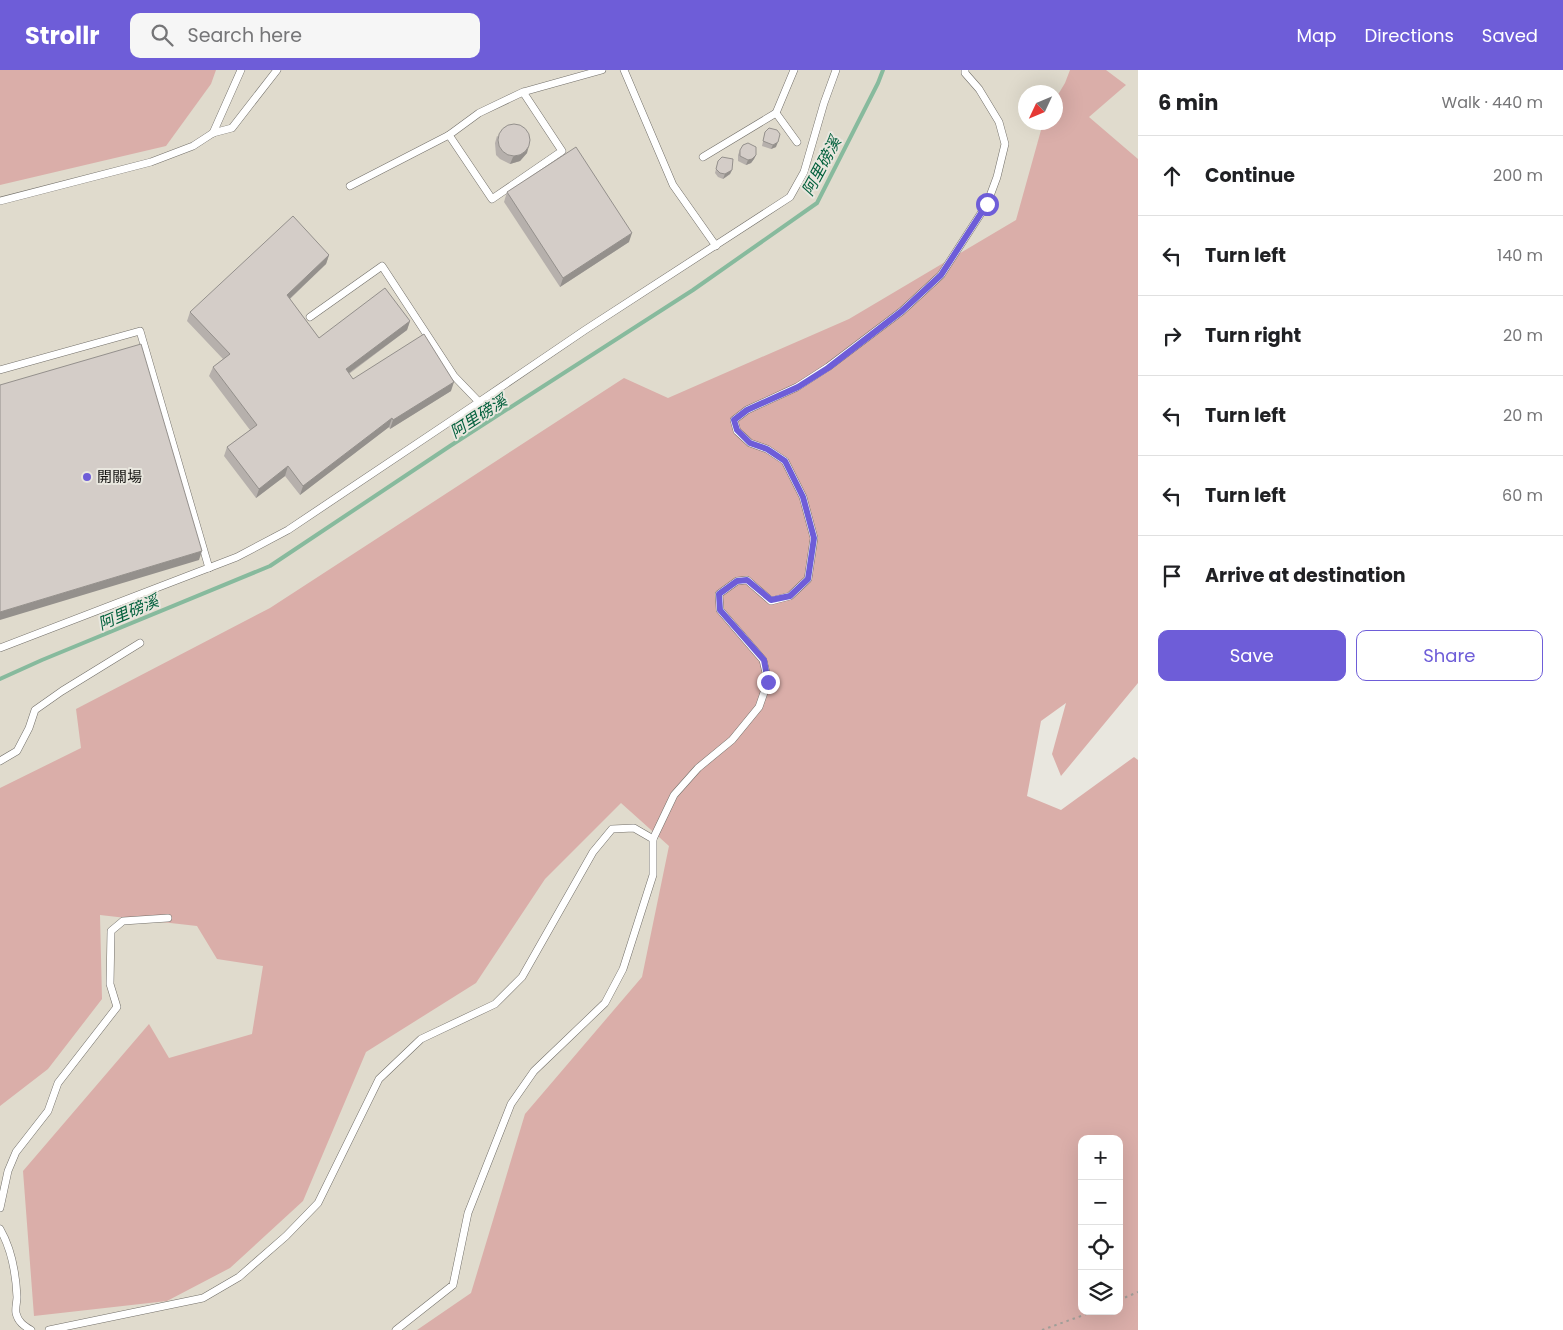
<!DOCTYPE html>
<html lang="en">
<head>
<meta charset="utf-8">
<style>
	body { margin:0; font-family:Poppins,"Noto Sans TC",sans-serif; background:#f6f6f6; color:#202124 }
	.controls { position:absolute; right:15px; bottom:15px; display:grid; overflow:hidden; border-radius:10px; box-shadow:0 5px 20px #0002 }
	.controls button { width:45px; height:45px; display:grid; place-items:center; padding:0; border:0; border-bottom:1px solid #e0e0e0; background:#fff; color:#202124; font:25px sans-serif }
	.compass { position:absolute; left:1018px; top:15px; width:45px; height:45px; border-radius:50%; background:#fff; box-shadow:0 5px 20px #0002; rotate:226deg }
	.stop { position:absolute; width:15px; height:15px; margin:-11px; border:4px solid #6e5dd8; border-radius:50%; background:#fff }
	.stop.end { background:#6e5dd8; border-color:#fff; box-shadow:0 1px 5px #0008 }
	.list { margin:0; padding:0; list-style:none }
	h2 { display:flex; justify-content:space-between; align-items:center; height:65px; margin:0; padding:0 20px; font-size:21px }
	h2 small { font-size:16px; font-weight:400; color:#757577 }
	.list li { display:grid; grid-template-columns:32px 1fr auto; gap:15px; align-items:center; box-sizing:border-box; height:80px; padding:0 20px; border-top:1px solid #e0e0e0 }
	.list b { display:block; font-size:19px; white-space:nowrap }
	.list em { font-size:16px; font-style:normal; color:#757577 }
	.actions { display:flex; gap:10px; padding:15px 20px }
	.actions a { flex:1; padding:11px 0; border:1px solid #6e5dd8; border-radius:10px; text-align:center; font-size:18px; color:#6e5dd8 }
	.actions .main { background:#6e5dd8; color:#fff }
	.icon { flex:none; width:28px; height:28px; fill:none; stroke:currentColor; stroke-width:2; stroke-linecap:round; stroke-linejoin:round }
	.map { position:relative; flex:none; width:1138px; height:1260px; overflow:hidden }
	header { display:flex; align-items:center; gap:30px; box-sizing:border-box; height:70px; padding:0 25px; background:#6e5dd8; color:#fff }
	header strong { font-size:24px }
	nav { display:flex; gap:28px; margin-inline-start:auto; font-size:18px }
	.search { width:350px; height:45px; background:#f6f6f6; display:flex; align-items:center; gap:12px; box-sizing:border-box; padding:0 18px; border-radius:10px; color:#757577; font-size:19px }
	main { display:flex }
	aside { flex:1; background:#fff }
	.map>svg:first-child { display:block }
</style>
</head>
<body>
<header>
<strong>Strollr</strong>
<div class="search"><svg class="icon" aria-label="search" viewBox="0 0 24 24"><circle cx="10" cy="10" r="6"/><path d="M15 15l6 6"/></svg>Search here</div>
<nav><a>Map</a><a>Directions</a><a>Saved</a></nav>
</header>
<main>
<div class="map">
<svg width="1138" height="1260" viewBox="0 0 1138 1260">
	<rect width="100%" height="100%" fill="#e9e7df"/>
	<path fill="#e0dbcd" fill-rule="evenodd" d="M0,0h1138v166l-306,429 -293,665h-539zM1026,22h30v30h-30z"/>
	<g fill="#daaea9" fill-rule="evenodd">
		<polygon points="0,0 216,0 211,14 166,76 0,115"/>
		<path d="M1070,0h36l20,15 -37,32 49,42v524l-77,93 -9,-22 14,-51 -25,18 -14,75 34,14 73,-53 4,3v570h-721l54,-37 54,-179 117,-137 27,-131 -48,-43 -76,76 -69,104 -110,69 -63,149 -73,67 -63,33 -133,15 -11,-145 126,-147 20,34 83,-24 11,-68 -46,-7 -20,-33 -97,-11 2,84 -54,70 -48,37v-318l81,-40 -5,-39 194,-101 354,-230 44,20 181,-79 167,-99 27,-97 13,-1v-24l9,-15zM1082,1069h37v172h-37z"/>
	</g>
	<g fill="none" stroke-linecap="round" stroke-linejoin="round">
		<polyline stroke="#87ba9d" stroke-width="4" points="0,609 42,590 270,496 450,376 693,220 817,133 878,13 883,0"/>
		<g stroke="#726f69" stroke-width="8">
			<g id="lane">
				<polyline points="624,0 673,115 716,176"/>
				<polyline points="523,22 562,81 492,129 449,65 479,43 523,22 602,0"/>
				<polyline points="776,43 797,72"/>
				<polyline points="213,63 241,0"/>
				<polyline points="703,87 776,43 794,0"/>
				<polyline points="350,116 449,65"/>
				<polyline points="0,131 151,92 193,76 213,63 232,58 277,0"/>
				<polyline points="310,247 382,196 454,306 479,332"/>
				<polyline points="0,300 140,261 209,498"/>
				<polyline points="0,578 237,487 288,460 479,332 585,260 790,127 804,102 824,33 836,0"/>
				<polyline points="0,691 17,681 29,658 35,640 62,621 140,573"/>
				<polyline points="653,769 674,725 698,698 732,670 759,637 768,611 763,590 720,540 719,524 737,511 747,510 771,531 790,526 808,509 814,468 803,427 785,391 767,379 750,373 737,361 734,350 747,340 797,317 828,297 902,241 941,205 987,134 997,107 1005,74 999,52 979,19 965,3 965,0"/>
				<polyline points="0,1138 8,1101 16,1082 48,1041 58,1013 117,937 110,914 111,861 123,851 168,848"/>
				<path d="M0,1159c11,19 16,46 17,68 0,5 -2,11 -1,16 2,9 8,13 15,17"/>
				<polyline points="49,1260 203,1228 239,1207 286,1166 318,1133 379,1009 421,969 495,934 522,907 593,782 612,759 634,758 653,769 653,805 623,899 605,933 534,1001 511,1034 468,1143 453,1215 396,1260"/>
			</g>
		</g>
		<g stroke="#9f9e98" stroke-width="2" stroke-dasharray="2.5 4" stroke-linecap="butt">
			<polyline points="1119,1230 1138,1222"/>
			<polyline points="1042,1260 1095,1241"/>
		</g>
		<use href="#lane" stroke="#fff" stroke-width="7"/>
	</g>
	<g fill="#b6b0ac">
		<polygon points="765,62 776,77 771,79 762,76"/>
		<polygon points="497,66 527,83 520,91 510,94 500,89 496,85 495,73"/>
		<polygon points="740,80 756,85 754,89 751,93 746,95 738,91 738,85"/>
		<polygon points="718,91 732,100 730,104 723,109 718,107 715,103"/>
		<polygon points="507,122 629,172 560,217 504,132"/>
		<polygon points="329,185 326,194 290,229 319,268 410,251 407,260 349,304 353,309 451,321 390,359 389,357 300,425 285,406 256,428 224,386 227,377 250,360 209,306 213,297 223,289 187,251 190,242"/>
	</g>
	<g fill="#94908c">
		<polygon points="778,72 776,77 771,79 773,75"/>
		<polygon points="529,76 527,83 520,91 510,94 513,87"/>
		<polygon points="756,85 754,89 751,93 746,95 748,90"/>
		<polygon points="732,100 730,104 723,109 725,104"/>
		<polygon points="632,163 629,172 560,217 563,208"/>
		<polygon points="329,185 326,194 284,234 287,225"/>
		<polygon points="410,251 407,260 342,308 346,299"/>
		<polygon points="454,312 451,321 390,359 393,350"/>
		<polygon points="392,348 389,357 300,425 303,416"/>
		<polygon points="288,396 285,406 256,428 259,419"/>
		<polygon points="202,481 199,490 0,550 0,542"/>
	</g>
	<g fill="#d4cdc8" stroke="#94908c">
		<circle cx="514" cy="70" r="16"/>
		<polygon points="769,58 777,60 780,64 778,72 773,75 763,71 765,62"/>
		<polygon points="748,73 756,77 756,85 752,89 748,90 740,86 740,80 743,75"/>
		<polygon points="576,77 632,163 563,208 507,122"/>
		<polygon points="722,87 733,89 732,100 725,104 720,103 716,99 718,91"/>
		<polygon points="293,146 329,185 287,225 319,268 385,218 410,251 346,299 353,309 424,264 454,312 393,350 392,348 303,416 288,396 259,419 227,377 257,355 213,297 230,284 190,242"/>
		<polygon points="141,274 202,481 0,542 0,315"/>
	</g>
	<g fill="none" stroke-linecap="round" stroke-linejoin="round">
		<polyline stroke="#6e5dd8" stroke-width="6" points="768,612 764,590 720,540 719,524 737,511 747,510 771,530 790,526 808,509 814,468 803,427 785,391 767,379 750,373 737,360 734,350 747,340 798,317 828,298 902,241 941,205 987,134"/>
	</g>
	<circle fill="#6e5dd8" stroke="#e9e7df" stroke-width="2" cx="87" cy="407" r="5"/>
	<g text-anchor="middle" stroke-width="4" stroke-linejoin="round" paint-order="stroke">
		<g font-size="15" fill="#161513" stroke="#e9e7df" text-anchor="start">
			<text x="97" y="412">開關場</text>
		</g>
		<g font-size="16" font-style="italic" fill="#005f3b" stroke="#e9e7df">
			<text transform="translate(821 96) rotate(-62)" y="6">阿里磅溪</text>
			<text transform="translate(478 346) rotate(-33)" y="6">阿里磅溪</text>
			<text transform="translate(128 542) rotate(-23)" y="6">阿里磅溪</text>
		</g>
	</g>
</svg>
<div class="controls">
<button>+</button>
<button>−</button>
<button><svg class="icon" aria-label="locate" viewBox="0 0 24 24"><circle cx="12" cy="12" r="6"/><path d="M12 2v4M12 18v4M2 12h4M18 12h4"/></svg></button>
<button><svg class="icon" aria-label="layers" viewBox="0 0 24 24"><path d="M12 4l9 5-9 5-9-5zM3 14l9 5 9-5"/></svg></button>
</div>
<svg class="compass" viewBox="-18 -18 36 36"><path d="M0-13l5 13h-10z" fill="#e53935"/><path d="M0 13l5-13h-10z" fill="#757577"/></svg>
<div class="stop" style="left:987px;top:134px"></div>
<div class="stop end" style="left:768px;top:612px"></div>
</div>
<aside>
<h2>6 min<small>Walk · 440 m</small></h2>
<ul class="list">
<li><svg class="icon" aria-label="ahead" viewBox="0 0 24 24"><path d="M12 20V5M6 11l6-6 6 6"/></svg><div><b>Continue</b></div><em>200 m</em></li>
<li><svg class="icon" aria-label="left" viewBox="0 0 24 24"><path d="M17 20v-9H6M10 6l-5 5 5 5"/></svg><div><b>Turn left</b></div><em>140 m</em></li>
<li><svg class="icon" aria-label="right" viewBox="0 0 24 24"><path d="M7 20v-9h11M14 6l5 5-5 5"/></svg><div><b>Turn right</b></div><em>20 m</em></li>
<li><svg class="icon" aria-label="left" viewBox="0 0 24 24"><path d="M17 20v-9H6M10 6l-5 5 5 5"/></svg><div><b>Turn left</b></div><em>20 m</em></li>
<li><svg class="icon" aria-label="left" viewBox="0 0 24 24"><path d="M17 20v-9H6M10 6l-5 5 5 5"/></svg><div><b>Turn left</b></div><em>60 m</em></li>
<li><svg class="icon" aria-label="arrive" viewBox="0 0 24 24"><path d="M6 21V4h12l-3 4 3 4H6"/></svg><div><b>Arrive at destination</b></div></li>
</ul>
<div class="actions"><a class="main">Save</a><a>Share</a></div>
</aside>
</main>
</body>
</html>
